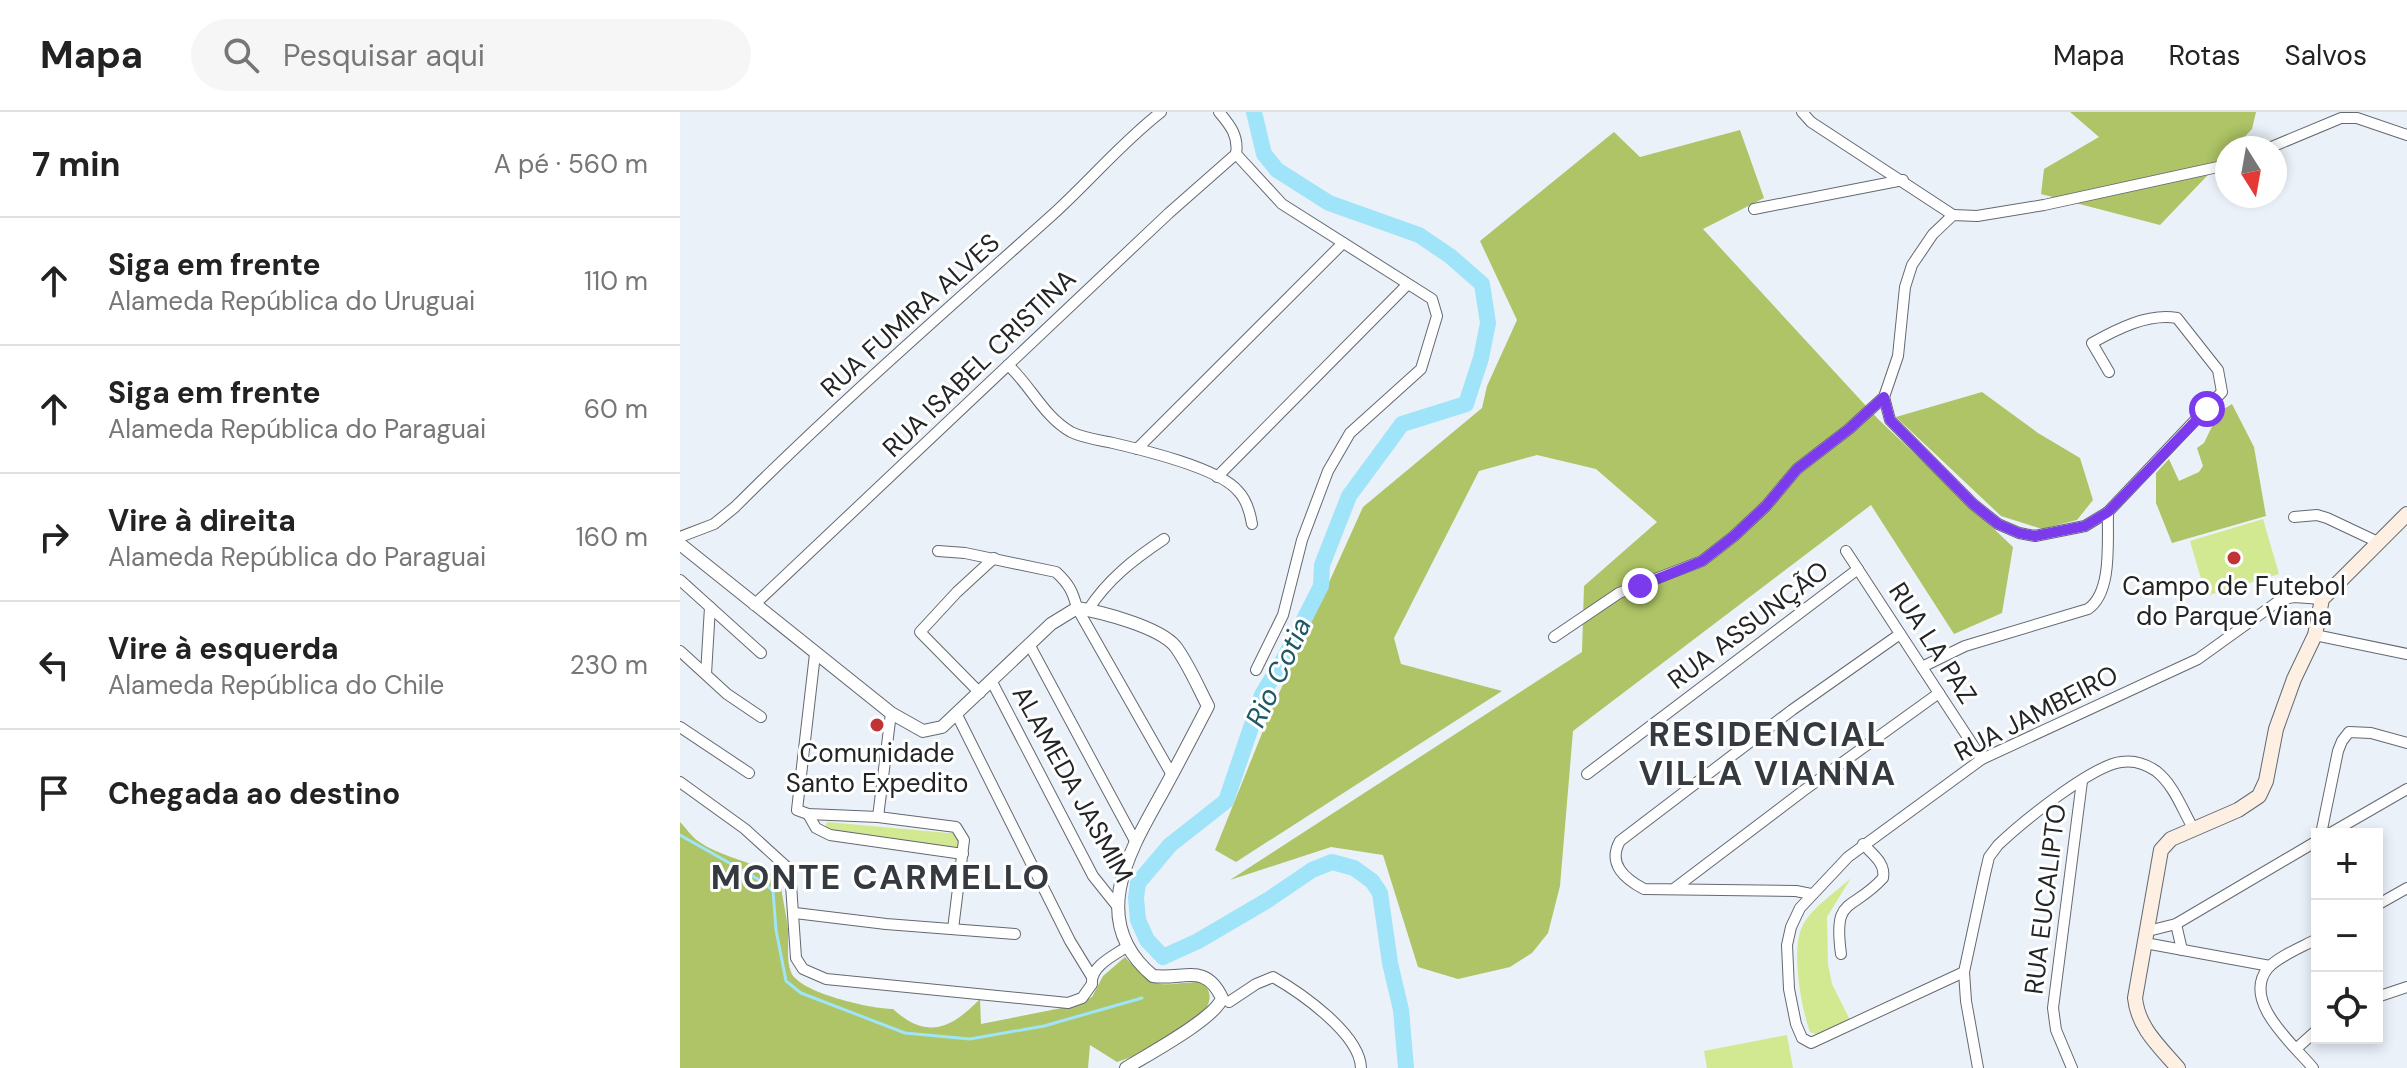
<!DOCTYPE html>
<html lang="pt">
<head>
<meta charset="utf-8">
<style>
	body { margin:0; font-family:"DM Sans",sans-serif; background:#f6f6f6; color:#222 }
	.controls { position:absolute; right:24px; bottom:24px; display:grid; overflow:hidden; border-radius:0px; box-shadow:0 4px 12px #0003 }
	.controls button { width:72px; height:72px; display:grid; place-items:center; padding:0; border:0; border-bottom:2px solid #e0e0e0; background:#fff; color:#222; font:40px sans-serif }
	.compass { position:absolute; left:1535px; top:24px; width:72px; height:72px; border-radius:50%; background:#fff; box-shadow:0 4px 12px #0003; rotate:169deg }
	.stop { position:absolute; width:24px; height:24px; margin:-18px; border:6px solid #7c3aed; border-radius:50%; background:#fff }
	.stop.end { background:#7c3aed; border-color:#fff; box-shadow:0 2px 8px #0008 }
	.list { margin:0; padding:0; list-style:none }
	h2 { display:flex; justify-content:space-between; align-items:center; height:104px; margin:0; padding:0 32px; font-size:34px }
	h2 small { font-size:26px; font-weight:400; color:#767676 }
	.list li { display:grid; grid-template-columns:52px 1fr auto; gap:24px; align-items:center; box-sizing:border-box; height:128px; padding:0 32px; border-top:2px solid #e0e0e0 }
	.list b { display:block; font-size:30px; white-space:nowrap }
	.list p { margin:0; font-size:26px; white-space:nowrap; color:#767676 }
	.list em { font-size:26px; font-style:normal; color:#767676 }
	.icon { flex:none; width:44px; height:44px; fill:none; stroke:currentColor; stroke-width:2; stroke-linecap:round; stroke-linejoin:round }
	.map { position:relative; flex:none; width:1727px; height:956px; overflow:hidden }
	header { display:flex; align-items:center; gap:48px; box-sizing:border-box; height:112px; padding:0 40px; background:#fff; border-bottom:2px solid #e0e0e0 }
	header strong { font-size:38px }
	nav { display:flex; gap:44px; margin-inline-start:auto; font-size:28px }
	.search { width:560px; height:72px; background:#f6f6f6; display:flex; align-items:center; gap:20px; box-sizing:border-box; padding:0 28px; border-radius:44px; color:#767676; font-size:30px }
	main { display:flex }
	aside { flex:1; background:#fff }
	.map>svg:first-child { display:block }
</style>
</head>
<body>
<header>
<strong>Mapa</strong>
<div class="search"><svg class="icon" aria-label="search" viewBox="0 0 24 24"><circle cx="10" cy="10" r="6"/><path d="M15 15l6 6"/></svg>Pesquisar aqui</div>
<nav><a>Mapa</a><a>Rotas</a><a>Salvos</a></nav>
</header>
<main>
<aside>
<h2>7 min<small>A pé · 560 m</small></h2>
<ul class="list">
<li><svg class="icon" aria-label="ahead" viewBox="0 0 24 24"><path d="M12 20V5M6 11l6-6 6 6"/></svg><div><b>Siga em frente</b><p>Alameda República do Uruguai</p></div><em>110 m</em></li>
<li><svg class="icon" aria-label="ahead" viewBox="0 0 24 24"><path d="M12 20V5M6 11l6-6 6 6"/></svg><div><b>Siga em frente</b><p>Alameda República do Paraguai</p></div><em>60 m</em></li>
<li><svg class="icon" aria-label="right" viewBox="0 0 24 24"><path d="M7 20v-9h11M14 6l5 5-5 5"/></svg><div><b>Vire à direita</b><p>Alameda República do Paraguai</p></div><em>160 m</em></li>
<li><svg class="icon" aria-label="left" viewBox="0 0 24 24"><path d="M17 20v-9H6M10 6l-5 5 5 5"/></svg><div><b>Vire à esquerda</b><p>Alameda República do Chile</p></div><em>230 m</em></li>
<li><svg class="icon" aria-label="arrive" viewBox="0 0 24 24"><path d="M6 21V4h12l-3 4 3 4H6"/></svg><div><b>Chegada ao destino</b></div></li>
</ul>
</aside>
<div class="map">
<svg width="1727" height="956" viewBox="0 0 1727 956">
	<rect width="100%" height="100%" fill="#ebf1f9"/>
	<g fill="#d2e891">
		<polygon points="1583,407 1599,462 1526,484 1510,429"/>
		<polygon points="147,710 279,722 279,737 144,719"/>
		<path d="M1171,766l-24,39 1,47 4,20 18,36 -32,15 -8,-3c-9,-25 -19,-80 -8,-105 9,-19 34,-35 49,-49z"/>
		<polygon points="1107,923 1113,956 1027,956 1024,939"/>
	</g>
	<g fill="#aec466">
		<polygon points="1390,0 1576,0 1572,17 1554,36 1547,36 1547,43 1480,113 1361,82 1364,57 1419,25"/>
		<polygon points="1060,18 1084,86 1023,117 1199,308 1333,435 1322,501 1274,522 1191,393 893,619 880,774 868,821 852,841 830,855 778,867 738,855 703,743 651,735 550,768 902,540 904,474 977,410 916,357 857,343 799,359 714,526 721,552 822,579 556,750 535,738 591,599 683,395 802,296 807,274 837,208 800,129 934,20 960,45"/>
		<polygon points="1302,280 1358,321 1400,346 1413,388 1397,408 1362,417 1321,404 1216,305"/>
		<polygon points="1552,292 1574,335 1586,404 1492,431 1476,391 1476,361 1489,347 1499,369 1519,360 1523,354 1517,336 1524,331 1539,300"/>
		<path d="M0,710c6,6 11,14 18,19 25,18 57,19 82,39 2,16 6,33 8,49 1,14 -2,31 3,43 8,21 81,37 102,37 34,31 58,20 87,-10l1,25 96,-19 15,-8 11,-21 22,-19c31,35 32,27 74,25l6,2c6,10 6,15 1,25l-63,44 -26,9 -27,-17 -2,23h-408z"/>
	</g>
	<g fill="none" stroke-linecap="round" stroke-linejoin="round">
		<polyline stroke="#9fe4f8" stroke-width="3" points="0,723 83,770 93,779 96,818 106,869 121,881 225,921 290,927 364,914 462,886"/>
		<polyline stroke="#9fe4f8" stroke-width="16" points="574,0 584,42 597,58 649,91 739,123 770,144 802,172 808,211 801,246 786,292 722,312 669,384 642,453 641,474 605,545 582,583 546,689 490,733 458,771 456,786 458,808 467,828 483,845 518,829 588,788 632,758 652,750 674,756 692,769 700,781 710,851 721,898 726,956"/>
		<g stroke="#646970" stroke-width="12">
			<g id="minor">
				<path d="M539,0c11,13 20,24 17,42"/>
				<polyline points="1122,0 1131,10 1273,103"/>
				<polyline points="1589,36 1661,6 1677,6 1727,23"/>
				<polyline points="556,42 602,92 752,187 757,204 741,257 670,321 648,359 622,428 603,503 576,558"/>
				<polyline points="1074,97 1223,68"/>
				<path d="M328,253c23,21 36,52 63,67 12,6 28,8 42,11 30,7 106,25 125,48 9,9 12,21 14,33"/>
				<path d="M1204,285l6,23 83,84 25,20 21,9 16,3 50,-10 23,-14 114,-120 -4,-22 -41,-52c-29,-5 -60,11 -85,25l17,29"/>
				<polyline points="457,337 663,131"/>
				<polyline points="537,365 726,174"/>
				<polyline points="1614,405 1637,403 1647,406 1700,431"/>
				<path d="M0,425l34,-13 21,-17c101,-101 209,-195 315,-290 38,-34 71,-74 111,-105"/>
				<path d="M258,439l27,2 91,19c13,12 17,20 21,36l95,167"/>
				<polyline points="1166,439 1302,647"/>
				<polyline points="0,468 81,541"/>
				<polyline points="74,493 489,101 556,42"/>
				<path d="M408,498c20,-31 46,-51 76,-71"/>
				<polyline points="1635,523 1727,542"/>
				<polyline points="874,525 939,481 1022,449 1054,424 1086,394 1117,357 1169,317 1204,285 1218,244 1225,175 1232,153 1253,122 1273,103 1297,104 1364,93 1547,53"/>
				<polyline points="349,532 455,729"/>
				<polyline points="0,539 47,582 81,605"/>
				<polyline points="135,542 117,698 128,702 198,705 276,715 284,728 273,817"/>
				<path d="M1242,555l43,-21 123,-37c25,-17 19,-69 20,-97"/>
				<polyline points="26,562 30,495"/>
				<polyline points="312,570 413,764 437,794"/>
				<polyline points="300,581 240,520 277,480 314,446"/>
				<polyline points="277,603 390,829 412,865"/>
				<polyline points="0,615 69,661"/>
				<polyline points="907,662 1178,457"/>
				<path d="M0,670l65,47 45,41 6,88 7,11 23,10 242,24 14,-5 10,-14c-2,-18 23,-29 36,-38"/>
				<polyline points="128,702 136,716 150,723 283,742"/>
				<polyline points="198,705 211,601"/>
				<polyline points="1641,722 1658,639 1662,629 1669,620 1691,621 1727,631"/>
				<polyline points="1649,722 1727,677"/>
				<polyline points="995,776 1123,679 1259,581"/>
				<path d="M1131,782l-15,-3 -152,-2c-19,-10 -37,-25 -24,-48l172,-131 108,-76"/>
				<polyline points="1697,793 1727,776"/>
				<polyline points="115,801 206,812 335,822"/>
				<polyline points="1496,812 1502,838"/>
				<polyline points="1468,819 1496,812 1637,729"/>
				<polyline points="1465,831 1590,854"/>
				<path d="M1161,842c-8,-59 10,-41 42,-76 3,-15 -11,-24 -20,-34"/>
				<polyline points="1284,860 1131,931 1122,926 1116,912 1109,877 1107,833 1111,815 1120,796 1168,745 1302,647 1518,547 1600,488 1614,485 1642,487"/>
				<polyline points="1697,885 1727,875"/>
				<path d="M549,890l27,-18 17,-7c28,16 87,57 88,91"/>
				<polyline points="1617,936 1637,918"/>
				<path d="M1298,956l-12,-67 -2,-29 21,-98 4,-17 9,-12c23,-22 93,-79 123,-83 12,-2 25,2 35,9 18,14 26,38 37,57"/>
				<polyline points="1392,956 1376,918 1373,896 1402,669"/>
				<path d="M1633,956c-20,-24 -72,-67 -45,-100 11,-12 34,-21 49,-29"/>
			</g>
		</g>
		<g stroke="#646970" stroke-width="14">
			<path id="tertiary" d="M0,432l211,169 32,18 19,-4 109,-103 26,-16c25,4 82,19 98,38 13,17 23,41 33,60 -15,29 -30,58 -46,87 -33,59 -75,128 -9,183 31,4 52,-14 69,22 -6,20 -75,57 -96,70"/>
		</g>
		<g stroke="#646970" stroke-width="16">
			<path id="secondary" d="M1498,956c-18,-21 -40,-40 -43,-70l26,-148 10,-11 67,-29 21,-14 7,-15 10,-52 18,-50 21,-44 7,-36 85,-85"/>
		</g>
		<use href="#minor" stroke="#fff" stroke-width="10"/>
		<use href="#tertiary" stroke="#fff" stroke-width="12"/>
		<use href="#secondary" stroke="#feefe3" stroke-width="14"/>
	</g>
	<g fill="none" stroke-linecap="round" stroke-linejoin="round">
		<polyline stroke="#7c3aed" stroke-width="10" points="960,474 1022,449 1054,424 1086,394 1117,357 1169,317 1204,285 1210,308 1293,392 1318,412 1339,421 1355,424 1405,414 1428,400 1527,297"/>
	</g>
	<g fill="#c23338" stroke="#fff" stroke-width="3">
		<circle cx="1554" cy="446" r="8"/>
		<circle cx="197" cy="613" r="8"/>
	</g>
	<g text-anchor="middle" stroke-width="6" stroke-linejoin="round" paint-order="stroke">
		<g font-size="26" fill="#222426" stroke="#fff">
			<text transform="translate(230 203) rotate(-42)" y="9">RUA FUMIRA ALVES</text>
			<text transform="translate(299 251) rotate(-44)" y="9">RUA ISABEL CRISTINA</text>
			<text transform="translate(1068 513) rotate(-37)" y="9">RUA ASSUNÇÃO</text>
			<text transform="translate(1253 531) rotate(57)" y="9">RUA LA PAZ</text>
			<text transform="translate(1356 601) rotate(-27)" y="9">RUA JAMBEIRO</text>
			<text transform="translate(393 672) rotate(61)" y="9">ALAMEDA JASMIM</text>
			<text transform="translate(1365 787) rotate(-83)" y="9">RUA EUCALIPTO</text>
		</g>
		<g font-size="26" fill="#222426" stroke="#fff">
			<text x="1554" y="483">Campo de Futebol<tspan x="1554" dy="30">do Parque Viana</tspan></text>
			<text x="197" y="650">Comunidade<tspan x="197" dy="30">Santo Expedito</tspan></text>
		</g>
		<g font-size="28" font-style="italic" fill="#215765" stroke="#fff">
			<text transform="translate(598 560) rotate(-65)" y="10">Rio Cotia</text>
		</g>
		<g font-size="34" font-weight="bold" letter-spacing="2" fill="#353a40" stroke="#fff">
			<text x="1088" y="634">RESIDENCIAL<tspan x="1088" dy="39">VILLA VIANNA</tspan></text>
			<text x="201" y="777">MONTE CARMELLO</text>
		</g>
	</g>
</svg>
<div class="controls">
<button>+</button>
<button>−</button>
<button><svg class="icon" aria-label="locate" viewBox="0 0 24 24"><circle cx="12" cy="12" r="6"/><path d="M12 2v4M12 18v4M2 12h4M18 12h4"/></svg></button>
</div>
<svg class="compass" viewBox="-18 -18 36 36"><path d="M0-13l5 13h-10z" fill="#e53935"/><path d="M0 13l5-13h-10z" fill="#767676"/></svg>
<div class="stop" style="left:1527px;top:297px"></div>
<div class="stop end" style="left:960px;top:474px"></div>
</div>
</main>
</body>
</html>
